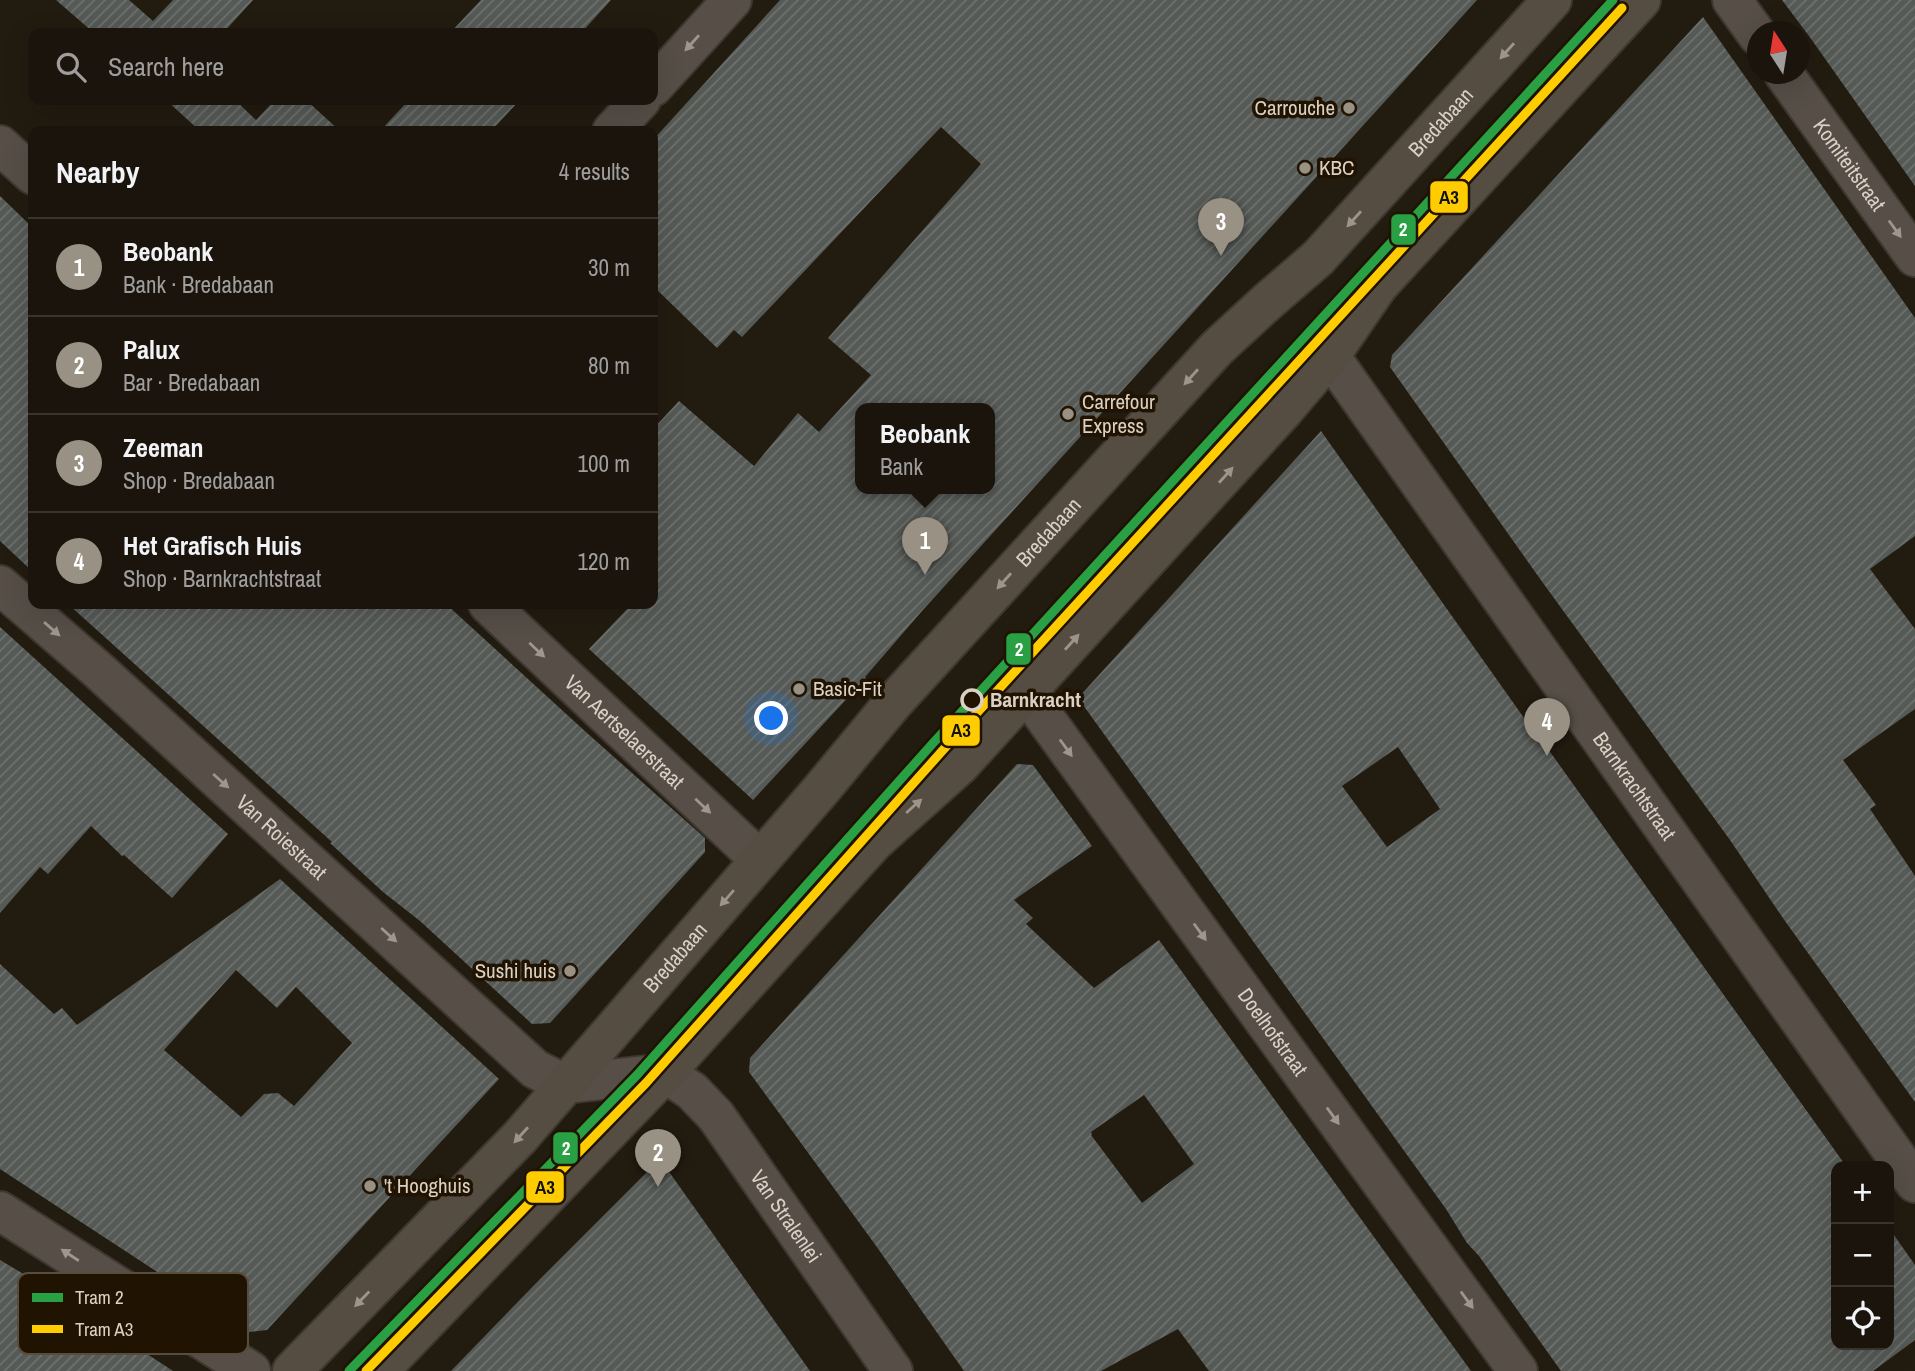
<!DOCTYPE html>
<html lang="en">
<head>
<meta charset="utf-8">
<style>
	body { margin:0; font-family:"Archivo Narrow",sans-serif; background:#231d15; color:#f1f3f6 }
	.controls { position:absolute; right:21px; bottom:21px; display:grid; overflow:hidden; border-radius:14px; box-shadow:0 7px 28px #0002 }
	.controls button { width:63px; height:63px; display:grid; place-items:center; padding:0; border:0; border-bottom:2px solid #38332d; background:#1a140c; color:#f1f3f6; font:35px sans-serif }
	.compass { position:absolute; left:1747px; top:21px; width:63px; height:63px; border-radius:50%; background:#1a140c; box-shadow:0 7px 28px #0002; rotate:348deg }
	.you { position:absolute; left:772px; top:719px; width:24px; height:24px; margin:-18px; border:5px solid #fff; border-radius:50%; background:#1a73e8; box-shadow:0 0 0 10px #1a73e833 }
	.badge { display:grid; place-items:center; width:46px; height:46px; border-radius:50%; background:#9a9185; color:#fff; font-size:23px; font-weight:700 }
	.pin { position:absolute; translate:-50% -58px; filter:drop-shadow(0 2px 4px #0008) }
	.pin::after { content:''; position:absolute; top:37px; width:24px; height:21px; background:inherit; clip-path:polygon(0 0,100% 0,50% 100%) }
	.popup { position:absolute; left:855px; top:403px; width:140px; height:91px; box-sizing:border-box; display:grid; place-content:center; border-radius:14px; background:#1a140c; filter:drop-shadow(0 2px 5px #0005); font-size:23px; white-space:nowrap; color:#9f9e9d }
	.popup b { font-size:26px; color:#f1f3f6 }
	.popup::after { content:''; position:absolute; left:50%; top:100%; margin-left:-14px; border:14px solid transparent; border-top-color:#1a140c }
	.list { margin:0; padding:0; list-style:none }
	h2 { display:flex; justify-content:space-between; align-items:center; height:91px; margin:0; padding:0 28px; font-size:30px }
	h2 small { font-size:23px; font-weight:400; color:#9f9e9d }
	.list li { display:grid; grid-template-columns:46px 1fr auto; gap:21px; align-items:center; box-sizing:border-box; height:98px; padding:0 28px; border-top:2px solid #38332d }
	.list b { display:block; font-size:26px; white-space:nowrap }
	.list p { margin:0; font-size:23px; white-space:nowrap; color:#9f9e9d }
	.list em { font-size:23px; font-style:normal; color:#9f9e9d }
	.icon { flex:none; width:38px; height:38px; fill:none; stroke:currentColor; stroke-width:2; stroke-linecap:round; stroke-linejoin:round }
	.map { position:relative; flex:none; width:1915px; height:1371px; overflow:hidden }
	.search { position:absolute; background:#1a140c; box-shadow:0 7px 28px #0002; left:28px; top:28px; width:630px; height:77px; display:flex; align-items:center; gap:18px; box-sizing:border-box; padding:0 24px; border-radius:14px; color:#9f9e9d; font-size:26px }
	.panel { position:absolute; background:#1a140c; box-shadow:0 7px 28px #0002; left:28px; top:126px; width:630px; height:483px; border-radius:14px }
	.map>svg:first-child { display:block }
</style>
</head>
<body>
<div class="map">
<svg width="1915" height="1371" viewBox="0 0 1915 1371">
	<defs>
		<pattern id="building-hatch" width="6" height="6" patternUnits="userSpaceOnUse" patternTransform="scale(1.75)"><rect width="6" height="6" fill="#565a56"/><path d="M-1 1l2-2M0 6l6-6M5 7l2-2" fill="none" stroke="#6e716d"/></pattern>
	</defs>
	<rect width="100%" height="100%" fill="#221b10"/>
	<g fill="url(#building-hatch)" fill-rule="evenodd">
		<polygon points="56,0 129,0 153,21 173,0 253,0 223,33 94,33"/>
		<polygon points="481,0 611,0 581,33 450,33"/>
		<path d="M780,0h697l-555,611 -57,66 1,1 -113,122 -164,-151 43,-45h21v-175l26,-28 75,65 44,-53 21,19 52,-57 -43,-37 153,-174 -40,-37 -199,210 -8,-7 -17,18 -64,-62v-146zM860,409h130v80h-130z"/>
		<polygon points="1782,0 1915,0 1915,186 1809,36"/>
		<polygon points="1703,17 1915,318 1915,536 1870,569 1915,629 1915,709 1843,760 1876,805 1870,809 1915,876 1915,1102 1785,921 1730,840 1543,583 1390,367 1392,355"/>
		<polygon points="166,100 235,100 256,120 275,100 306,100 340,131 200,131"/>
		<polygon points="409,100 520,100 491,131 380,131"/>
		<polygon points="0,196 33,228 33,572 0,541"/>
		<path d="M1321,431l208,294 19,24 298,417h-10v179h53v-117l26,37v75l-42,31h-312l-82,-115 -12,-13 -21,-34 -368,-511zM1398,747l42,62 -53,38 -45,-61z"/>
		<polygon points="68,604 446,604 587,733 705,838 705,852 550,1023 532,1024 420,921 383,892 330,843 332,842"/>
		<polygon points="0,627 228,834 172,898 124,855 122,856 91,826 48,874 40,867 0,913"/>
		<path d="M1017,764l16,1 59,81 -78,54 19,18 -7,6 68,64 65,-48 312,431h-262l-31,-42 -77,42h-137l-90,-128 -125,-171 1,-14zM1144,1095l50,69 -52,39 -51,-68 1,-1 -1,-2z"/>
		<path d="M280,879l219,200 -232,251 -18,2 -249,-163v-205l54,50 8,-6 15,17zM236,970l41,38 19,-21 56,56 -58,63 -16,-13 -14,1 -23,23 -77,-67z"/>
		<polygon points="660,1159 810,1371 451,1371 542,1277"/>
		<polygon points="0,1260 42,1285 173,1371 0,1371"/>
	</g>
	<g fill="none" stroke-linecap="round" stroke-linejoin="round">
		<g stroke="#3d372f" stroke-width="42">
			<g id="minor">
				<polyline points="1732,0 1758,36"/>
				<path id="s1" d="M1784,74l131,183"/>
				<polyline points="653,87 732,0"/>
				<polyline points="612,131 641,100"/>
				<polyline points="0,145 33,175"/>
				<path id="s2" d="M1330,356l585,827"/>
				<path id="s3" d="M0,585l98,85 437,399 30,15 100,-11 27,18 24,25 177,255"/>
				<path id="s4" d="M488,604l272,256"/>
				<path id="s5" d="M1026,692l492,679"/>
				<polyline points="0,1211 251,1371"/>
			</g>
		</g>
		<g stroke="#3d372f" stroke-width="42">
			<g id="major">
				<path id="s6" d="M292,1371l228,-234 300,-346 73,-88 324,-355 50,-46 51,-44 234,-258"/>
				<polyline points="379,1371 665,1073 875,841 960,765 1285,409 1330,356 1378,286 1641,0"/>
			</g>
		</g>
		<use href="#minor" stroke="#564e47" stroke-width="38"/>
		<use href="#major" stroke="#554d42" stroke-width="38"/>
		<g stroke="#201301" stroke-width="14">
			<polyline id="tram-1" points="349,1371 637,1075 934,742 1613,0"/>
		</g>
		<g stroke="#201301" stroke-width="14">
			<polyline id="tram-2" points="366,1371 646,1083 943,750 1622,8"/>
		</g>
		<use href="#tram-1" stroke="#2aa044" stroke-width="9"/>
		<use href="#tram-2" stroke="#fc0" stroke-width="9"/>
	</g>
	<defs><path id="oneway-solid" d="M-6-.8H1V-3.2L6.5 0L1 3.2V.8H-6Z" transform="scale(1.75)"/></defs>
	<g fill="#9f968c">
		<use href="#oneway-solid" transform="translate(692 43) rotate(132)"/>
		<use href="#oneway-solid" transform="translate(1895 229) rotate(54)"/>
		<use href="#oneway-solid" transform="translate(52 629) rotate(41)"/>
		<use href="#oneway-solid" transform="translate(537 650) rotate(43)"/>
		<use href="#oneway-solid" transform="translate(1066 748) rotate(54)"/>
		<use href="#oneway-solid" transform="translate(221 781) rotate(42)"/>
		<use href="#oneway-solid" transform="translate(703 806) rotate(43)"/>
		<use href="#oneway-solid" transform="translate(1200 932) rotate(54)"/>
		<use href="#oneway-solid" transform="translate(389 935) rotate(42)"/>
		<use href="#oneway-solid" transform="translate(1333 1116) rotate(54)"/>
		<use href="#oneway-solid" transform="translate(70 1255) rotate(-147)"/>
		<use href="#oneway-solid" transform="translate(1467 1300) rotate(54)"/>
	</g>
	<g fill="#9e958a">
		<use href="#oneway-solid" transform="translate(1507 51) rotate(132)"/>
		<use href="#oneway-solid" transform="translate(1354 219) rotate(132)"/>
		<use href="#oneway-solid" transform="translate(1191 377) rotate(132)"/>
		<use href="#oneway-solid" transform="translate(1226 475) rotate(-48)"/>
		<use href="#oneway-solid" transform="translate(1004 581) rotate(132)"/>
		<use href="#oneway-solid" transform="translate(1072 642) rotate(-48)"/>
		<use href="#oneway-solid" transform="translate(914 806) rotate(-42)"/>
		<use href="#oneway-solid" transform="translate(727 898) rotate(131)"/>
		<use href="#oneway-solid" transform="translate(521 1135) rotate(132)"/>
		<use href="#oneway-solid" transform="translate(362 1299) rotate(134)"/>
	</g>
	<g fill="#9a9185" stroke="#201301" stroke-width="2.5">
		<circle cx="1349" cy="108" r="7"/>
		<circle cx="1305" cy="168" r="7"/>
		<circle cx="1068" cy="414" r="7"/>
		<circle cx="799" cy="689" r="7"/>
		<circle cx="570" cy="971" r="7"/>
		<circle cx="370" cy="1186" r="7"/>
	</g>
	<circle fill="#201301" stroke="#dad0c4" stroke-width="3.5" cx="972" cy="700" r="10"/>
	<g text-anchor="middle" stroke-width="7" stroke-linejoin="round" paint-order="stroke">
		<g font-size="21" fill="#dad0c4" stroke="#201301" text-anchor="start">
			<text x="1335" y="115" text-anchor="end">Carrouche</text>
			<text x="1319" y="175">KBC</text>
			<text x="1082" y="409">Carrefour<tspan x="1082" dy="24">Express</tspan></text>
			<text x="813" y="696">Basic-Fit</text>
			<text x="556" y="978" text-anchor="end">Sushi huis</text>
			<text x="384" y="1193">'t Hooghuis</text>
		</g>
		<g font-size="21" fill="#dad0c4" stroke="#201301">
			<text dy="7" stroke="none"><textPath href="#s6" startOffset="1698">Bredabaan</textPath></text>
			<text dy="7" stroke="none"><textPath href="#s1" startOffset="112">Komiteitstraat</textPath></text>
			<text dy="7" stroke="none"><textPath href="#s6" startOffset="1130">Bredabaan</textPath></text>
			<text dy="7" stroke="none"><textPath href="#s4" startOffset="187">Van Aertselaerstraat</textPath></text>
			<text dy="7" stroke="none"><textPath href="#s2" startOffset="527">Barnkrachtstraat</textPath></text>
			<text dy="7" stroke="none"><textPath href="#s3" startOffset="378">Van Roiestraat</textPath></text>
			<text dy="7" stroke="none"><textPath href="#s6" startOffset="564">Bredabaan</textPath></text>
			<text dy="7" stroke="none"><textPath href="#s5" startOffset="420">Doelhofstraat</textPath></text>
			<text dy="7" stroke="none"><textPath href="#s3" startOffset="1045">Van Stralenlei</textPath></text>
		</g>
		<g font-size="21" font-weight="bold" fill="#dad0c4" stroke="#201301" text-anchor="start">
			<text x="990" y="707">Barnkracht</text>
		</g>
	</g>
	<rect x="18" y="1273" width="230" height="81" rx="10" fill="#201301" stroke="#584c3c" stroke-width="2"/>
	<rect x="32" y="1293" width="31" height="9" fill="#2aa044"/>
	<rect x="32" y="1325" width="31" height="8" fill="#fc0"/>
	<g font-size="19" fill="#dad0c4">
		<text x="75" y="1304">Tram 2</text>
		<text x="75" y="1336">Tram A3</text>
	</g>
	<g stroke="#201301" stroke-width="2.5">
		<rect x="1429" y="180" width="40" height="34" rx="7" fill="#fc0"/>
		<rect x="1390" y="213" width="27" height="33" rx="7" fill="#2aa044"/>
		<rect x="1005" y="632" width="27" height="34" rx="7" fill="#2aa044"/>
		<rect x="941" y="714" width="40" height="33" rx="7" fill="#fc0"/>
		<rect x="552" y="1131" width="27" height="34" rx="7" fill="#2aa044"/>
		<rect x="525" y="1170" width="40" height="34" rx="7" fill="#fc0"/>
	</g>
	<g font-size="19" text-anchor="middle" font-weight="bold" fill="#fff">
		<text x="1403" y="236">2</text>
		<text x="1019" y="656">2</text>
		<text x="566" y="1155">2</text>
	</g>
	<g font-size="19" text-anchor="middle" font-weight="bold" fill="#111">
		<text x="1449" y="204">A3</text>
		<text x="961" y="737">A3</text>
		<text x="545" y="1194">A3</text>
	</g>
</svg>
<div class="controls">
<button>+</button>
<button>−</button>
<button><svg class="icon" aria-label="locate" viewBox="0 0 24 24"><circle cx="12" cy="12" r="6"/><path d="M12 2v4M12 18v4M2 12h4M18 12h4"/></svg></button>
</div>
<svg class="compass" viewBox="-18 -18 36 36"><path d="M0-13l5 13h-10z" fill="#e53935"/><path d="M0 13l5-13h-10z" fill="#9f9e9d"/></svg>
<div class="you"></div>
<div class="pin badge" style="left:925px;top:575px">1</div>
<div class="popup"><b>Beobank</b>Bank</div>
<div class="pin badge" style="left:658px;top:1187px">2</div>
<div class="pin badge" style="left:1221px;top:256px">3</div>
<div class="pin badge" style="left:1547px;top:756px">4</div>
<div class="search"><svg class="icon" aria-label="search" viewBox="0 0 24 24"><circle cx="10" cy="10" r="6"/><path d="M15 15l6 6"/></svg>Search here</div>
<section class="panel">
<h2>Nearby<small>4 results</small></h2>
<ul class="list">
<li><span class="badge">1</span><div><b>Beobank</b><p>Bank · Bredabaan</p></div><em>30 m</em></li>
<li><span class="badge">2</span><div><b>Palux</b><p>Bar · Bredabaan</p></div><em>80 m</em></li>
<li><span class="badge">3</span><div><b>Zeeman</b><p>Shop · Bredabaan</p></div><em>100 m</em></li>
<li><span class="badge">4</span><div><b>Het Grafisch Huis</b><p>Shop · Barnkrachtstraat</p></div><em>120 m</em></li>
</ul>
</section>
</div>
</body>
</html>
